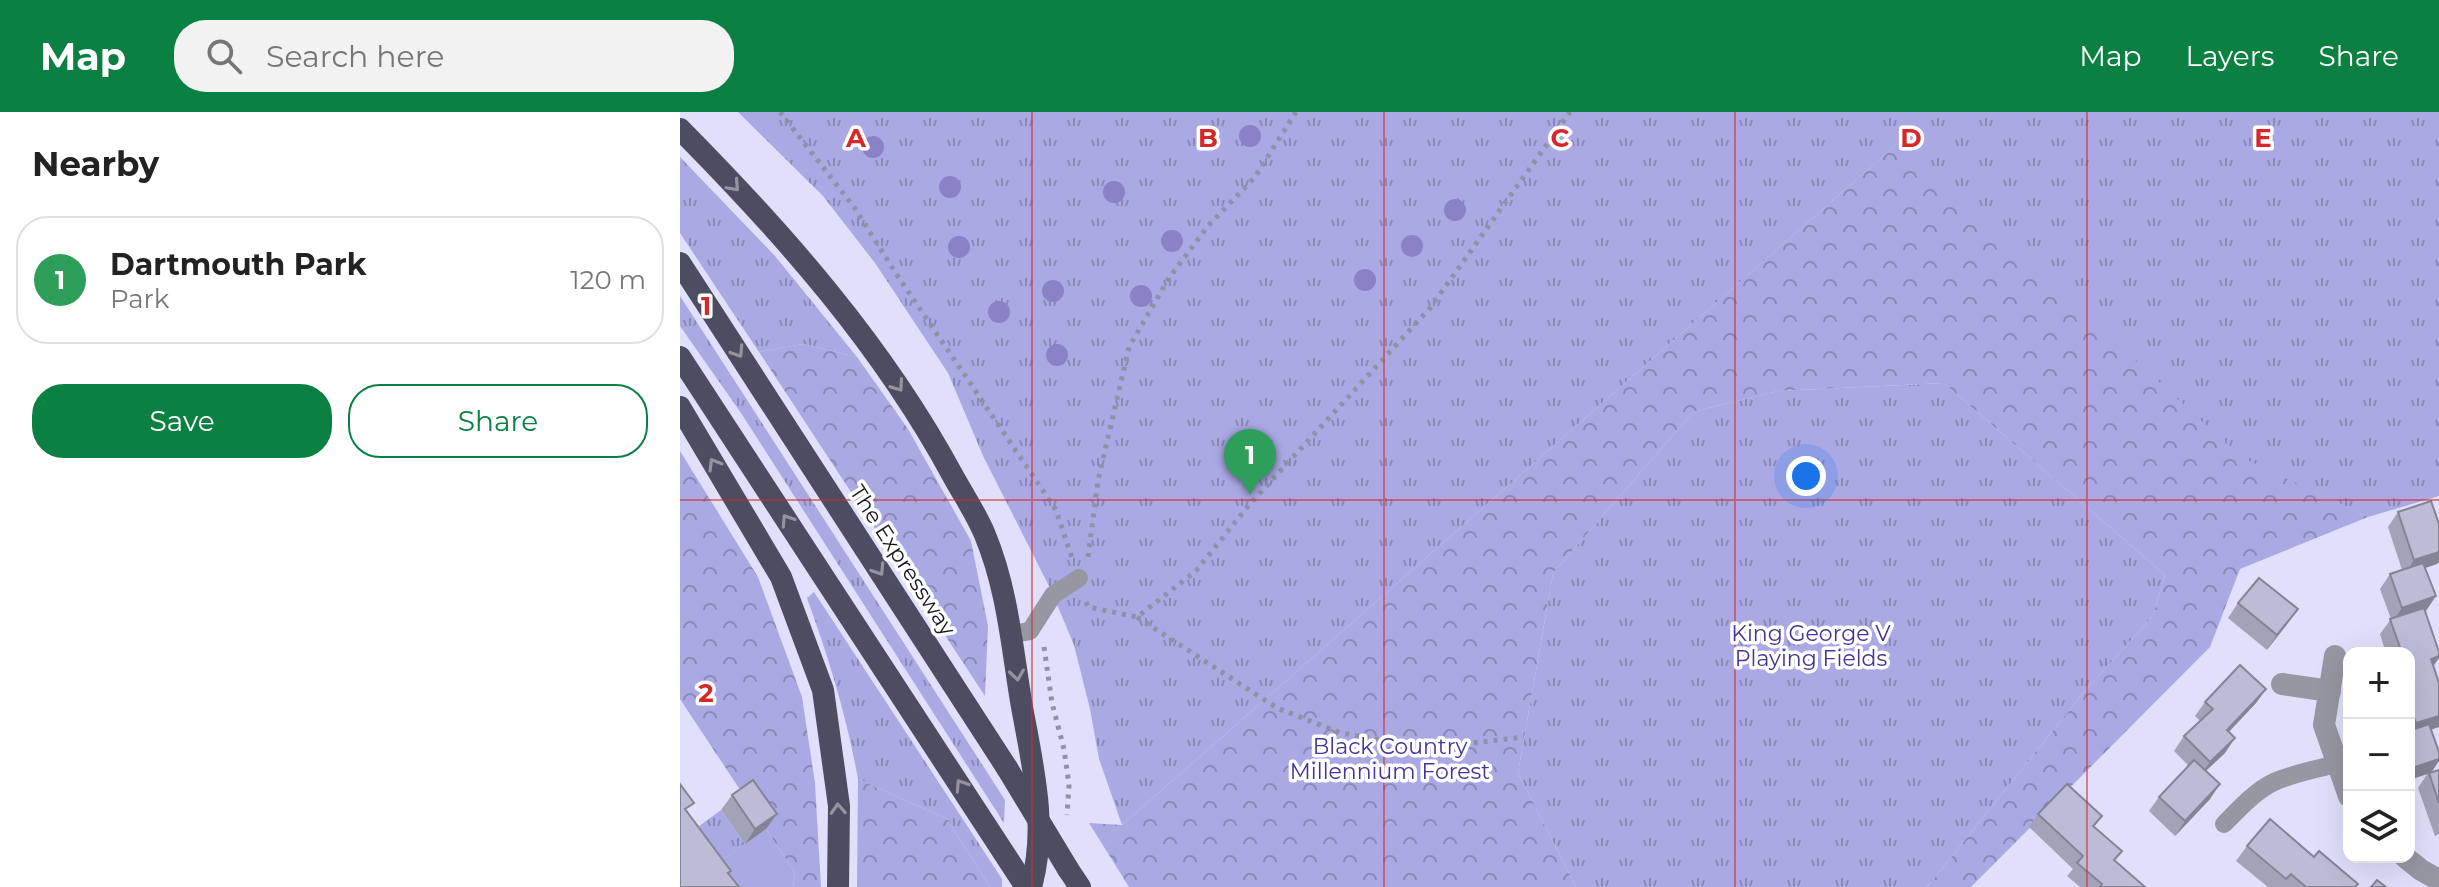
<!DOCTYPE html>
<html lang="en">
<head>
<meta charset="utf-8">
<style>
	body { margin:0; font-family:Montserrat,sans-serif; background:#f2f2f2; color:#222 }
	.controls { position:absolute; right:24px; bottom:24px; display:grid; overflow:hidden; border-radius:16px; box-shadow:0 8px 32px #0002 }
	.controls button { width:72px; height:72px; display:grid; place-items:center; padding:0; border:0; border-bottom:2px solid #e0e0e0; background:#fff; color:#222; font:40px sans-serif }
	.you { position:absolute; left:1126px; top:364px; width:28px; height:28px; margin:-20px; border:6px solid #fff; border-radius:50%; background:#1a73e8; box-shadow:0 0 0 12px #1a73e833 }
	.badge { display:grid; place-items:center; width:52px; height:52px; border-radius:50%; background:#0b8043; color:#fff; font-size:26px; font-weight:700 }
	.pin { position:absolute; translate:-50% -66px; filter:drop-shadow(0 2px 4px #0008) }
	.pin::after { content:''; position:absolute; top:42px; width:28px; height:24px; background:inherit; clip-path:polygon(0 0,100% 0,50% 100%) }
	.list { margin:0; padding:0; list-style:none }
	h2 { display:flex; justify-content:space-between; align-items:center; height:104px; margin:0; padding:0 32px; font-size:34px }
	h2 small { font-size:26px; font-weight:400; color:#767676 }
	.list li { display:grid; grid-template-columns:52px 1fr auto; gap:24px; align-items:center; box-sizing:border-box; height:128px; margin:0 16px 16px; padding:0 16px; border:2px solid #e0e0e0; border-radius:32px }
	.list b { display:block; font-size:30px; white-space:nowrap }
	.list p { margin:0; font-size:26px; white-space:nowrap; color:#767676 }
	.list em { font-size:26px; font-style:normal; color:#767676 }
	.actions { display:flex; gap:16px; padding:24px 32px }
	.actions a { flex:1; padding:18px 0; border:2px solid #0b8043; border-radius:32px; text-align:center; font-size:28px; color:#0b8043 }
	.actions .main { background:#0b8043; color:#fff }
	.icon { flex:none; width:44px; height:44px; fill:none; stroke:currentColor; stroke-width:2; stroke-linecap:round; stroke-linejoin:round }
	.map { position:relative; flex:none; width:1759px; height:775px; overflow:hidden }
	header { display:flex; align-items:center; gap:48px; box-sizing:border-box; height:112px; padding:0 40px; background:#0b8043; color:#fff }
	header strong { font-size:38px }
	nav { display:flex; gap:44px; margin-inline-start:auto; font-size:28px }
	.search { width:560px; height:72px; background:#f2f2f2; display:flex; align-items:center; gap:20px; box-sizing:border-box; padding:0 28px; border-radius:32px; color:#767676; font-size:30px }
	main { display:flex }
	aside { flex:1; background:#fff }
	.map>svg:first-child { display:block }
</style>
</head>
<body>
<header>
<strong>Map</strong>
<div class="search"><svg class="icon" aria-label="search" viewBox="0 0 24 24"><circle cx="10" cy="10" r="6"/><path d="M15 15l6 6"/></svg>Search here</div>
<nav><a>Map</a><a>Layers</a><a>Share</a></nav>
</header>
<main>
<aside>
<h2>Nearby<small></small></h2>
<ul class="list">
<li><span class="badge" style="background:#2e9e5b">1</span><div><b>Dartmouth Park</b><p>Park</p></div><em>120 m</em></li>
</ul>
<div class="actions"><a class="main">Save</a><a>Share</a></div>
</aside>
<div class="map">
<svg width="1759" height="775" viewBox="0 0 1759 775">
	<defs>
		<pattern id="grass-tufts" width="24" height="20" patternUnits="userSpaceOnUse" patternTransform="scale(2)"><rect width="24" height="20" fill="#aaa9e4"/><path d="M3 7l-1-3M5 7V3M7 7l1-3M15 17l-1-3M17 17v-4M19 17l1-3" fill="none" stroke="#8989b8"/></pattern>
		<pattern id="forest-crowns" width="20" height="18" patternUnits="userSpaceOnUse" patternTransform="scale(2)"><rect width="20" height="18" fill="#aaa9e4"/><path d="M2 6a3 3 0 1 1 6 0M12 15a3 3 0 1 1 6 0" fill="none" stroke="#8989b8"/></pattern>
	</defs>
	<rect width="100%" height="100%" fill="#e0e0fc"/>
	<g fill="url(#grass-tufts)">
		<polygon points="58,0 1759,0 1759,384 1688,405 1561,346 1217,32 442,713 419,647 410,597 394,533 370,476 304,346 268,261 195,151 143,84"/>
		<polygon points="0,45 95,144 177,245 123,232 79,240 0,121"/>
		<polygon points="0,184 325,688 324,711 61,301 0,214"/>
		<polygon points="1264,271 1485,463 1473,504 1404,580 1247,775 896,775 838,661 873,461 1013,300 1098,279"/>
		<path d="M134,480l188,287v8h-12l-43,-68 -89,-40c-12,-65 -29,-120 -51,-181z"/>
		<polygon points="41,698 65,732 33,754 0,770 3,726"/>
	</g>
	<g fill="url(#forest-crowns)">
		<polygon points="1218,31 1561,345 1688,405 1560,457 1530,535 1291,775 1247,775 1404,580 1473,504 1485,463 1264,271 1098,279 1013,300 873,461 838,661 896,775 449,775 409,711 442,713"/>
		<polygon points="123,232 177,245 228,317 291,429 308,514 305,584 79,240"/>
		<polygon points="0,339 78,465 122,585 135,671 141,775 113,775 115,761 0,587"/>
		<polygon points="178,667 267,707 310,775 177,775"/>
	</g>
	<polygon fill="#aaa9e4" points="86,717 115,761 113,775 40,775 33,754"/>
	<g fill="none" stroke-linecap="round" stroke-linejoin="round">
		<g stroke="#9191a6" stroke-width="5" stroke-dasharray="4 6" stroke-linecap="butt">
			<polyline points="100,0 174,95 215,160 376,398 392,446"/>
			<polyline points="408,445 418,369 449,235 489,166 528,114 575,65 616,0"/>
			<polyline points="406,490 408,495 457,505 516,459 569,393 750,196 890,0"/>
			<polyline points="457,505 597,596 661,621 749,636 844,625"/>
			<polyline points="364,535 372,591 384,637 389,673 387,703"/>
		</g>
		<g stroke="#9697a2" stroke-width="18">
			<polyline points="332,522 350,519 373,483 399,466"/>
			<path d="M1544,712c15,-15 31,-33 50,-42 20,-9 42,-13 63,-18"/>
		</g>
		<g stroke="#9697a2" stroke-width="22">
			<polyline points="1655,544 1644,613 1669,684"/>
			<polyline points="1602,572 1650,579"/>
			<polyline points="1725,745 1741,758 1759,768"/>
		</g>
		<g stroke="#4d4d62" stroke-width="22">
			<path d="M0,17c104,105 203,217 273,347 11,20 24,39 32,59 23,55 27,114 37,172 11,61 26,119 9,180"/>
			<polyline points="0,151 327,656"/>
			<polyline points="0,245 346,775"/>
			<polyline points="0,295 101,465 143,578 159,694 158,775"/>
			<polyline points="388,757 400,775"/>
		</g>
		<polyline stroke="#4d4d62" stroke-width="22" points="327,656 388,757"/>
	</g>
	<g fill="#8b81c6">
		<circle cx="570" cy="24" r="11"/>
		<circle cx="193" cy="35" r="11"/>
		<circle cx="270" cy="75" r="11"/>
		<circle cx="434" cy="80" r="11"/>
		<circle cx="775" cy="98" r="11"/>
		<circle cx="492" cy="129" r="11"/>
		<circle cx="732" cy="134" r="11"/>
		<circle cx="279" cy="135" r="11"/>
		<circle cx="685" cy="168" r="11"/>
		<circle cx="373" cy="179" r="11"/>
		<circle cx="461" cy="184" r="11"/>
		<circle cx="319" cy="200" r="11"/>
		<circle cx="377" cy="243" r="11"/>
	</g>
	<g fill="#a2a2b9">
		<polygon points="1718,400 1757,452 1745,456 1745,499 1753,554 1759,571 1759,614 1751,618 1759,640 1759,649 1751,660 1759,658 1759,722 1755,724 1738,676 1748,661 1729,668 1729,541 1706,541 1700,522 1711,507 1700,477 1710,462 1722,458 1708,415"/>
		<polygon points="1558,491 1607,512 1587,538 1548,506"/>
		<polygon points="1586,577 1576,591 1549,620 1545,641 1526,659 1530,687 1495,724 1469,699 1479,685 1509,654 1494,639 1504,624 1520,609 1515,604 1525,590"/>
		<polygon points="52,683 86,717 65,732 41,698"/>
		<polygon points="1358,702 1422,704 1414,715 1435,749 1465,775 1400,775 1387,764 1393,757 1349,715"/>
		<polygon points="1567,734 1634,745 1676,775 1588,775 1556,749"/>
	</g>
	<g fill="#848496">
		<polygon points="1759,440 1759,450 1757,452 1724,463 1734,448"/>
		<polygon points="1756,484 1746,499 1712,511 1722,496"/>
		<polygon points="1618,497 1607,512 1587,538 1597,523"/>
		<polygon points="1759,544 1759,546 1750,559 1751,547"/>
		<polygon points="1586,577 1576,591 1537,632 1547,618"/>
		<polygon points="1759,604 1759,615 1729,625 1729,621 1736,611"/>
		<polygon points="1555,626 1545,641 1519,665 1530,650"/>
		<polygon points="1759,647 1759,649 1751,661 1729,668 1729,657"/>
		<polygon points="1540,672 1530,687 1495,724 1505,709"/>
		<polygon points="97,702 86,717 65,732 75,717"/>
	</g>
	<g fill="#bcbcd7" stroke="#848496" stroke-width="2">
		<polygon points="1751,389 1759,412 1759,440 1734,448 1718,400"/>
		<polygon points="1743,451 1756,484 1722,496 1710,462"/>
		<polygon points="1579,466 1618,497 1597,523 1558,491"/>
		<polygon points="1744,496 1759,540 1759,544 1751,547 1759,571 1759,604 1736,611 1729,592 1729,541 1722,541 1710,507"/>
		<polygon points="1560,553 1586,577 1547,618 1555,626 1530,650 1504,624 1533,597 1525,590"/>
		<polygon points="1749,612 1759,640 1759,647 1729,657 1729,619"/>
		<polygon points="1514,648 1540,672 1505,709 1479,685"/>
		<polygon points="1759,658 1759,691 1749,661"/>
		<polygon points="73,668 97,702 75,717 52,683"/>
		<polygon points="0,672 14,691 5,697 51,759 48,761 59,775 0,775"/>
		<polygon points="1387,672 1422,704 1413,714 1442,739 1434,748 1465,775 1420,775 1422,772 1397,751 1403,744 1358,702"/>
		<polygon points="1590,707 1634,745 1639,739 1678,772 1675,775 1626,775 1611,762 1606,767 1567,734"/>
		<polygon points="1697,768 1706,775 1691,775"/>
	</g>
	<defs><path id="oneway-chevron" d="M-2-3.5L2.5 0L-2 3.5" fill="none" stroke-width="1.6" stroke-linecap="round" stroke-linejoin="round" transform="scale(2)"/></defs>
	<g stroke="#9494a1">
		<use href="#oneway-chevron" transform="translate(54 74) rotate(48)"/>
		<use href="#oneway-chevron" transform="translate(58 240) rotate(57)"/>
		<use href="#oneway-chevron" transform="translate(218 274) rotate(55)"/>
		<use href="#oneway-chevron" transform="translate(34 352) rotate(-121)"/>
		<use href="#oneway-chevron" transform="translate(107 408) rotate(-123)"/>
		<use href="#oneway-chevron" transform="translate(199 458) rotate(57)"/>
		<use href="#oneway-chevron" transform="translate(337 563) rotate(82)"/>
		<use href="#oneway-chevron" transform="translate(281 673) rotate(-123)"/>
		<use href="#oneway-chevron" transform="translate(158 697) rotate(-93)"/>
	</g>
	<path fill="none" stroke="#d62828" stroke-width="2" stroke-opacity="0.55" d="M352,0v775M704,0v775M1055,0v775M1407,0v775M0,388h1759"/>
	<g text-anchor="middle" stroke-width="7" stroke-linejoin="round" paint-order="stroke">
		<g font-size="22" fill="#171720" stroke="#fff">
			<text transform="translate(223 448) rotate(57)" y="8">The Expressway</text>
		</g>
		<g font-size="22" fill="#453499" stroke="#fff">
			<text x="1131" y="529">King George V<tspan x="1131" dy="25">Playing Fields</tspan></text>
			<text x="710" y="642">Black Country<tspan x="710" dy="25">Millennium Forest</tspan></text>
		</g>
	</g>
	<g font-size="26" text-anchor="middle" font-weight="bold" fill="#d62828" stroke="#fff" stroke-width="7" stroke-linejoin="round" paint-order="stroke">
		<text x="176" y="35">A</text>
		<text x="528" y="35">B</text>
		<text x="880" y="35">C</text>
		<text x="1231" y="35">D</text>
		<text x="1583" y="35">E</text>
		<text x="26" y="203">1</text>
		<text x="26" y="590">2</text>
	</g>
</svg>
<div class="controls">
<button>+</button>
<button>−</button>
<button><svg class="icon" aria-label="layers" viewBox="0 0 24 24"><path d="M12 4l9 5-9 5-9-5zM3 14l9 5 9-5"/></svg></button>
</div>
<div class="you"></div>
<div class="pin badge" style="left:570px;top:383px;background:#2e9e5b">1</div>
</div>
</main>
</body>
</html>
